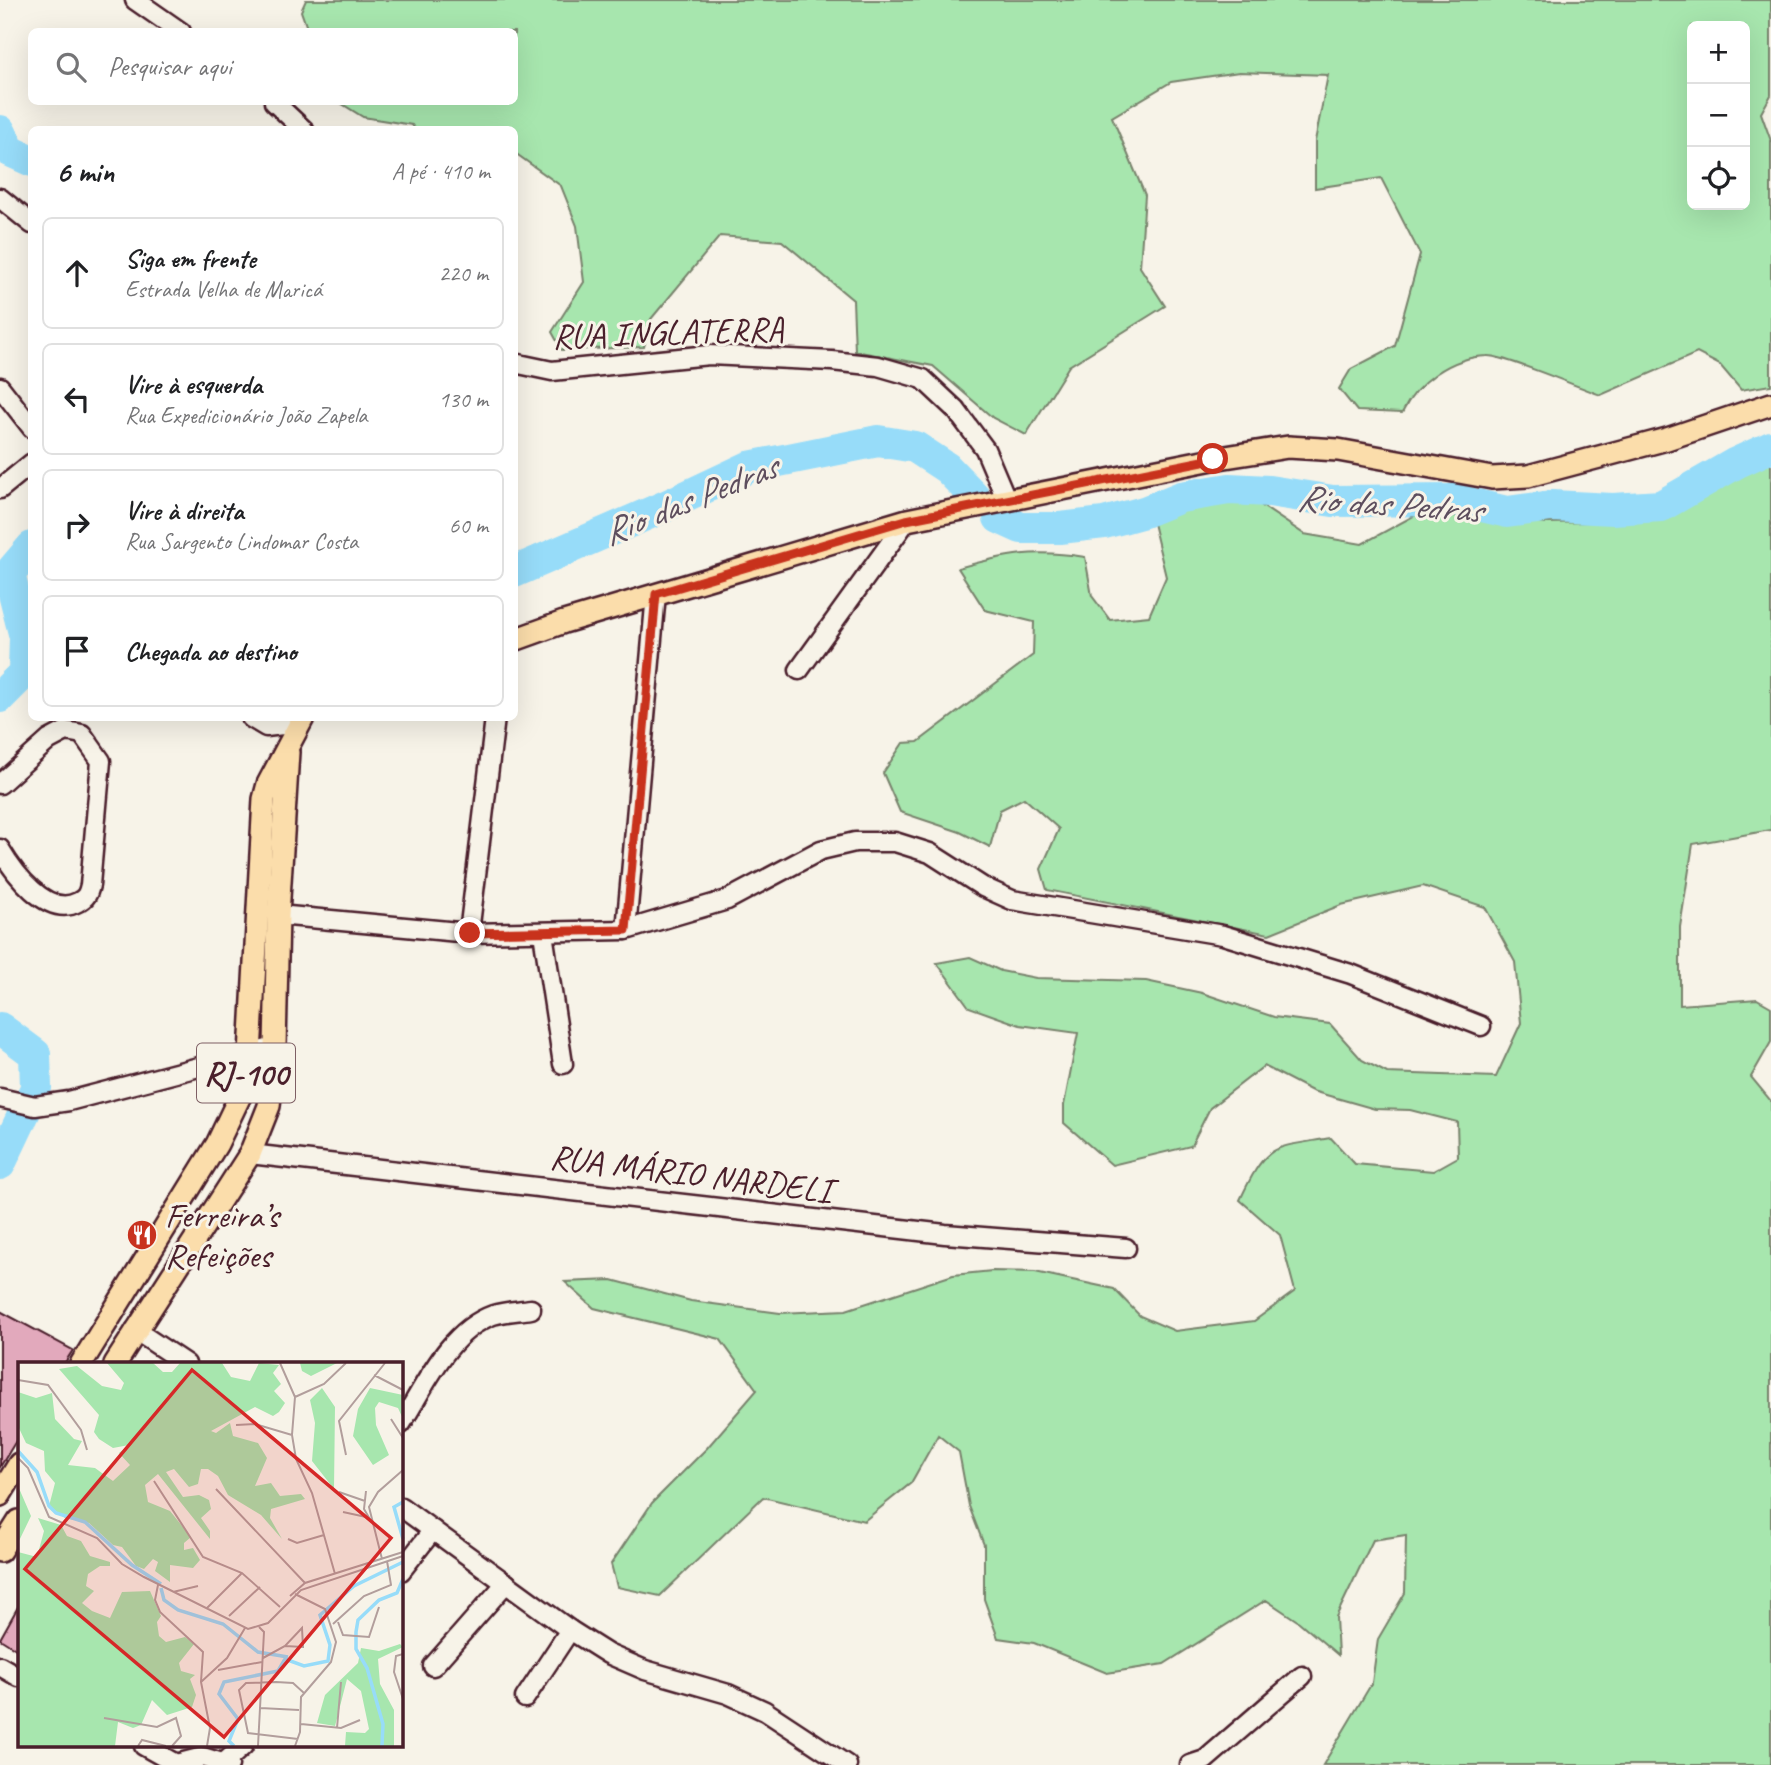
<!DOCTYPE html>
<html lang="pt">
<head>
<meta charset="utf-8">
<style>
	body { margin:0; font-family:Caveat,sans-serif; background:#f6f6f6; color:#202124 }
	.controls { position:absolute; right:21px; top:21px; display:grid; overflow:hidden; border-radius:10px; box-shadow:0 7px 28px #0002 }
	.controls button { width:63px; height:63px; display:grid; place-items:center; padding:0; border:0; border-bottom:2px solid #e0e0e0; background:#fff; color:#202124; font:35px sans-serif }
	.stop { position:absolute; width:21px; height:21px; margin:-16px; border:5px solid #c8321e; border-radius:50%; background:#fff }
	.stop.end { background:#c8321e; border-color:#fff; box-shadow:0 2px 7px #0008 }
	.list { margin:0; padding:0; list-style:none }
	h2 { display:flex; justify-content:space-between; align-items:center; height:91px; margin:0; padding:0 28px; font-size:30px }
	h2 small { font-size:23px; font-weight:400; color:#757577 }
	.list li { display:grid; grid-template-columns:46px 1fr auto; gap:21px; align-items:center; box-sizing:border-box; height:112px; margin:0 14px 14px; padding:0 14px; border:2px solid #e0e0e0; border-radius:10px }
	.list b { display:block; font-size:26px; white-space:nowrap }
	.list p { margin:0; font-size:23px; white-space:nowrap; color:#757577 }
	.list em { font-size:23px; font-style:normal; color:#757577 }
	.icon { flex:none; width:38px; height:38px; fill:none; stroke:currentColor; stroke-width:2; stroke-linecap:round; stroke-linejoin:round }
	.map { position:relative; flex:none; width:1771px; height:1765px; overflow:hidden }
	.search { position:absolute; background:#fff; box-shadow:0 7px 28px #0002; left:28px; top:28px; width:490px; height:77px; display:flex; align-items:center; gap:18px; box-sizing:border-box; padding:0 24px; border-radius:10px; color:#757577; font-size:26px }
	.panel { position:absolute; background:#fff; box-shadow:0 7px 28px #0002; left:28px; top:126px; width:490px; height:595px; border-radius:10px }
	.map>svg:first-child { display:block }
</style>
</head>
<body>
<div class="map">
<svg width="1771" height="1765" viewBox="0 0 1771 1765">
	<rect width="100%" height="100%" fill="#f7f3e8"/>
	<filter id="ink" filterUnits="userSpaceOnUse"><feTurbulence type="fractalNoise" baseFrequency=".0143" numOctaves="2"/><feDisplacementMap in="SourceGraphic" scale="14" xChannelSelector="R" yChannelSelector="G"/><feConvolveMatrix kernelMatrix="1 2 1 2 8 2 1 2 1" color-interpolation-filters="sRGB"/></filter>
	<g filter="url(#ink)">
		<g fill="#a7e6ae" stroke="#78826c" stroke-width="2" fill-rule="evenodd">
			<path d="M306,0h1465v95l-10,18 10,28v244l-30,5 -21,-25 -23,-12 -96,42c-21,-7 -98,-40 -114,-39 -36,1 -70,26 -85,57l-45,-2 -18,-22 12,-20 44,-23 25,-92 -39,-76 -66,10v-47l13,-66 -89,-3 -68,10 -59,35 33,78 -5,72 25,39 -96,60 -43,69 -33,-17 -60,-52 -78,-15 -2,-51 -71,-59 -62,-5 -69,83 -7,28 -82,3 -10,-18 32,-50 -7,-56 -16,-40 -46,-33 -1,-23 -99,-1 -3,-4 -49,-8 -24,-15h175v-70l-206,-1 -7,-20zM1692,26h53v179h-53z"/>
			<path d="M1771,447v383l-78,14 -13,83v78l77,-6 14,8v35l-20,35 20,24v664h-448l49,-82 6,-44 27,-46 1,-58 -33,5 -37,77 2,38 -39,-33 -33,-22 -102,64 -57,9 -73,-30 -36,-5 -14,-39v-54l-15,-39 -10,-54 -21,-17 -27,48 -47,38 -101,-24 -103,99 -43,-9 -6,-23 41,-61 55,-55 50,-58 -37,-51 -126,-31 -29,-26 47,-2 79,21 89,12 66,-3 107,-35 39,-4 43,1 79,17 26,27 35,15 79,-10 41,-30 -15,-56 -40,-35c27,-58 32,-52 91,-62l24,26 78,7 25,-14 -1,-35 -47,-12 -35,-1 -63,-18 -48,-25 -54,42 -19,38 -79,19 -48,-42v-18l14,-72 -58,-8 -51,-18 -32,-44 33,-6 31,14 35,7 110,3 56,12 72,24 56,7 32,36 25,13 109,4 25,-54 -6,-61 -30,-55 -62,-21 -82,19 -72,29 -222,-44 -6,-21 18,-40 -35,-31 -24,12 -10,37 -30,-15 -60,-20 -17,-39 20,-30 15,-1 115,-87 1,-33 -49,-12 -27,-42c50,-14 76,-19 127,-11l7,39 18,24 39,-4 17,-39 -14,-58 51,-16 56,1 45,30 58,10 57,-31 129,10 88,-2 100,-58z"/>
		</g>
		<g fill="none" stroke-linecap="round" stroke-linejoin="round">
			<g stroke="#97dcf9" stroke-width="32">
				<polyline points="0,131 10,151 32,161"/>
				<polyline points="999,518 1021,528 1060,528 1104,523 1144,512 1181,497 1229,489 1269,491 1333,501 1456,500 1507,512 1552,506 1613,509 1661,506 1736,463 1771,447"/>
				<polyline points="514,572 666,506 749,467 878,441 915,447 947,468 975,497"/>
				<polyline points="0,697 24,673 25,637 9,574 32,547"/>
				<polyline points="0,1028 35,1054 36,1088 0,1164"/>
			</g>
		</g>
		<g fill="#e2a9bc" stroke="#4a1f2b" stroke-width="2">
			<polygon points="0,1311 73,1350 64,1364 19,1364 19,1436 0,1467"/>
			<polygon points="19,1605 19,1651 0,1639"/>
		</g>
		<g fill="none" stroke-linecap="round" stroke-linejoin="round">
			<g stroke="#4a1f2b" stroke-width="23">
				<g id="minor">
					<polyline points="135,0 181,32"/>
					<polyline points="274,102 304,130"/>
					<polyline points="0,198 32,224"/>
					<polyline points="514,363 552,371 709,355 832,361 878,366 923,379 956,410 985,449 1007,501"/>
					<polyline points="0,387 32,428"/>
					<polyline points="0,489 32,463"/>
					<polyline points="799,670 907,520"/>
					<polyline points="251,718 266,727 299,723"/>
					<path d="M0,784l49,-44 17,-9 16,3 19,27 -11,124c-2,9 -4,13 -12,17 -31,17 -65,-31 -78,-53"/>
					<polyline points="278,915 469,933 626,930 727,900 821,850 855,842 895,842 930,853 983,887 1012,900 1223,935 1351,974 1481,1026"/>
					<polyline points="626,930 656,594"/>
					<polyline points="469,933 495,718"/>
					<polyline points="543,933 563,1064"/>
					<polyline points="0,1098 35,1106 69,1101 275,1047"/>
					<polyline points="250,1154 945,1234 1126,1248"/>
					<polyline points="135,1330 186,1364"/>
					<path d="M401,1424c24,-38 47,-93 92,-109 12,-4 26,-4 38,-6"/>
					<polyline points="401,1507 570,1630 608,1654 645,1670 728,1694 765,1711 847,1765"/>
					<polyline points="401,1571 433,1530"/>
					<polyline points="0,1666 19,1677"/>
					<polyline points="433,1666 506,1583"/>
					<polyline points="525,1698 570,1630"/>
					<polyline points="144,1746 178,1765"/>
					<polyline points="225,1762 243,1746"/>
					<polyline points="176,1764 203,1757 229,1765"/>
					<polyline points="1190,1765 1205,1760 1302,1676"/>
				</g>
			</g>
			<g stroke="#4a1f2b" stroke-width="26">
				<g id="major">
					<polyline points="514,640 564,622 907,520 1213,459 1288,447 1338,450 1492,478 1528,476 1667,439 1771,404"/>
					<polyline points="81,1364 217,1144 240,1096 250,1054 264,799 268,784 303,718"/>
					<polyline points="115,1364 250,1154 269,1106 275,1047 278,915 288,752"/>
					<polyline points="0,1495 19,1464"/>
					<polyline points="0,1551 19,1521"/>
				</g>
			</g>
			<use href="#minor" stroke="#f7f3e8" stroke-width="18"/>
			<use href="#major" stroke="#fbddab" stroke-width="21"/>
		</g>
	</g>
	<g fill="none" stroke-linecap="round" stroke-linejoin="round" filter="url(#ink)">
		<polyline stroke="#c8321e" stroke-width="9" points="470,933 626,930 656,594 906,520 1213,459"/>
	</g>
	<defs>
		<g id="restaurant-disc" transform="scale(1.575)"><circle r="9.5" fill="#c8321e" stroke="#f7f3e8"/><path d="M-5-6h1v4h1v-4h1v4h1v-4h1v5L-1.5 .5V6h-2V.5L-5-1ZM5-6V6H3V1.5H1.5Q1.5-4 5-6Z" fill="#fff"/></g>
	</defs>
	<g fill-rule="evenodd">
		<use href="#restaurant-disc" x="142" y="1235"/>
	</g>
	<g text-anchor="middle" stroke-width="6" stroke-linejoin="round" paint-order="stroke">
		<rect fill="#f7f3e8" stroke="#7e5f64" stroke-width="2" x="197" y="1043.5" width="98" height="59" rx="5"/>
		<g font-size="33" font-weight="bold" fill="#4a1f2b">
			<text x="246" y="1085">RJ-100</text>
		</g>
		<g font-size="35" fill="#4a1f2b" stroke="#f7f3e8">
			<text transform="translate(668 332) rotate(-2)" y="12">RUA INGLATERRA</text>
			<text transform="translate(691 1173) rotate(7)" y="12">RUA MÁRIO NARDELI</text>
		</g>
		<g font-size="35" fill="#4a1f2b" stroke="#f7f3e8" text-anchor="start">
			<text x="165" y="1227">Ferreira’s<tspan x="165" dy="40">Refeições</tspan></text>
		</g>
		<g font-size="37" font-style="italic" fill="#5d4e5e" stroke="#f7f3e8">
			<text transform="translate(689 499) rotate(-22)" y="13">Rio das Pedras</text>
			<text transform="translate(1389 503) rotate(4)" y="13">Rio das Pedras</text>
		</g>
	</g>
	<g transform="translate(18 1362)">
		<rect width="385" height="385" fill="#f7f3e8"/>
		<path d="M89,1h46l10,9h9l8,-9h42l9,14 19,4 9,-18 20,2 -6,8 8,11 -7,7 11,12 -6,9 -6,4 -18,-9 -44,24 5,2 14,-10 3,13 25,7 9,15 -12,28 16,-3 9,13 21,-2 4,5 -34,10 -1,9 12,21 -21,-24 -33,-20 -10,-19 -10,-7h-7l-3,15 -9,3 -15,-18 -8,3 17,25 16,-2 10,5 2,9 -10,9 9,13v8l-52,-65 -13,11 3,17 22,9 21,26 -7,6v7l9,-2 7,12 -7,8 -23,-3v17l-15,-11 3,-9 -5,-3 -9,10 -8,-3 -14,-19 -9,-2 -24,-22 -24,-5 -16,-12 6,-23 -10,-12 -1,-20 -18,-8 -8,-17v-34l18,6 16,-5 3,26 19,20 8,2 -14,24 27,3 18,13 17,-16 -11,-12 10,-8 -16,3 -14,-9 -5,-7 5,-17 -40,-46 18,-3 25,20 19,4 3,-7zM282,1h37l-26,13 -9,-5zM304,26l13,19 -1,82 -22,-28 3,-38 -5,-23zM352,26l33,7v24l-5,-11 -19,-6 -4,6 1,17 13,30 -16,10 -20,-29 5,-27zM0,124l13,30 -13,27zM20,156l23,7 6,11 14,5 9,15 20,6v4h-10l-12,8 -2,12 8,5 -12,12 10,8 18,7 12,-26 28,-1 11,25 -4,6 2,14 7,6 19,-5 9,7 -15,19 2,8 14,4 -5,4 6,16 -4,12 -25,8 -15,-15 -11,25 -8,3 -15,-6 -3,24h-97v-194l19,5 7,-26zM382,282l3,3 -25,12 2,25 14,26v36h-49l1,-14 19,1 4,-4 -8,-38 -14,-12 -12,47 -18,-3 8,-28 33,-32 3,-15 18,3z" fill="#a7e6ae"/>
		<path fill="none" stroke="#97dcf9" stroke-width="3.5" d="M0,89l19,21 12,34 7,7 29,9 47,43 29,19M385,140l-9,5 9,32M143,226l3,12 14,10 45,14 35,28 30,5M216,384l-5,-5 9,-22 -19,-25 5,-12 54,-11 7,-12 19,7 24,-5 2,-16 -10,-30 34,-29 49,-24M364,384l1,-22 -16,-56 -11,-19v-17l2,-12 21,-20 18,-7 6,-14"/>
		<path fill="none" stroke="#b29e9c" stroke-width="2" d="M262,1l15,34 -3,38 4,24 16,34 23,81M356,13l29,15M0,18l30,5 33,45 6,20M277,35l29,-13 22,-21M373,57l12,19M218,63l19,-1 37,11M328,93l-7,-34 46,-58M0,96l10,10 21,49 48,21 25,26 22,13 104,52 20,-6 33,-33 102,-34M136,119l49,76 39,16 38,34M198,127l89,94M348,129l-2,18 7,12M321,130l26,9M325,150l23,5M270,177l9,4 27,-8M364,197l-13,-52 9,-15 25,-22M140,223l-3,15 5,12 43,40 -2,30 9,46 -3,18M155,230l25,-6M272,234l15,-13 98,-31M189,246l35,-35M211,254l31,-29M320,260l5,13 26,2 10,-30M315,262l31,-28 27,-11 -4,-24M385,292l-7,2 -2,16 9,27M245,296l22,-12 17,-18 1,19 -18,-1M200,308l44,-8M183,320l26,-24 18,-30M242,346l39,2M86,356l53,9 19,-9 5,18 -9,10M283,362l40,4 19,-8M319,366l4,-46M280,377l-50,-6 -9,-43 7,-7 30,-1 17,1 11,10M120,384l4,-6 24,6M240,384l6,-114 -5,-5M277,384l5,-14 1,-35 30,-35 5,-20 -11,-33 -30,-15"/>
		<path fill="#d62828" fill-opacity="0.15" stroke="#d62828" stroke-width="3.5" d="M174,8l199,168 -167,199 -199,-168z"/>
		<rect width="385" height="385" fill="none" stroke="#4a1f2b" stroke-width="3.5"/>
	</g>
</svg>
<div class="controls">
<button>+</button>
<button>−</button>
<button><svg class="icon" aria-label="locate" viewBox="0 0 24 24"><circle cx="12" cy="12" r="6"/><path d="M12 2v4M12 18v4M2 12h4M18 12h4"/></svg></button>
</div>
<div class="stop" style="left:1213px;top:459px"></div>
<div class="stop end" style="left:470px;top:933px"></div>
<div class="search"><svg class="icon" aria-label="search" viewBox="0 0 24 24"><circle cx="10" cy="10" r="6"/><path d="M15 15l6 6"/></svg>Pesquisar aqui</div>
<section class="panel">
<h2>6 min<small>A pé · 410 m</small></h2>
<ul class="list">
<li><svg class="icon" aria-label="ahead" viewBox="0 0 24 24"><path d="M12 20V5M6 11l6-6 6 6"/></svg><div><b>Siga em frente</b><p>Estrada Velha de Maricá</p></div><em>220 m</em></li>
<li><svg class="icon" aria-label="left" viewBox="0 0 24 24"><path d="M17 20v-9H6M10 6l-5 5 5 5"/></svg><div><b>Vire à esquerda</b><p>Rua Expedicionário João Zapela</p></div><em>130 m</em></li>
<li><svg class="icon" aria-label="right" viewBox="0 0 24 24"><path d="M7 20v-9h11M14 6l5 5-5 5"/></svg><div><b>Vire à direita</b><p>Rua Sargento Lindomar Costa</p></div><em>60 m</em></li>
<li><svg class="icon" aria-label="arrive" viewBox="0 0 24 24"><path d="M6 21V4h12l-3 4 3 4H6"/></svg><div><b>Chegada ao destino</b></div></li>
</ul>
</section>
</div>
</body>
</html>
